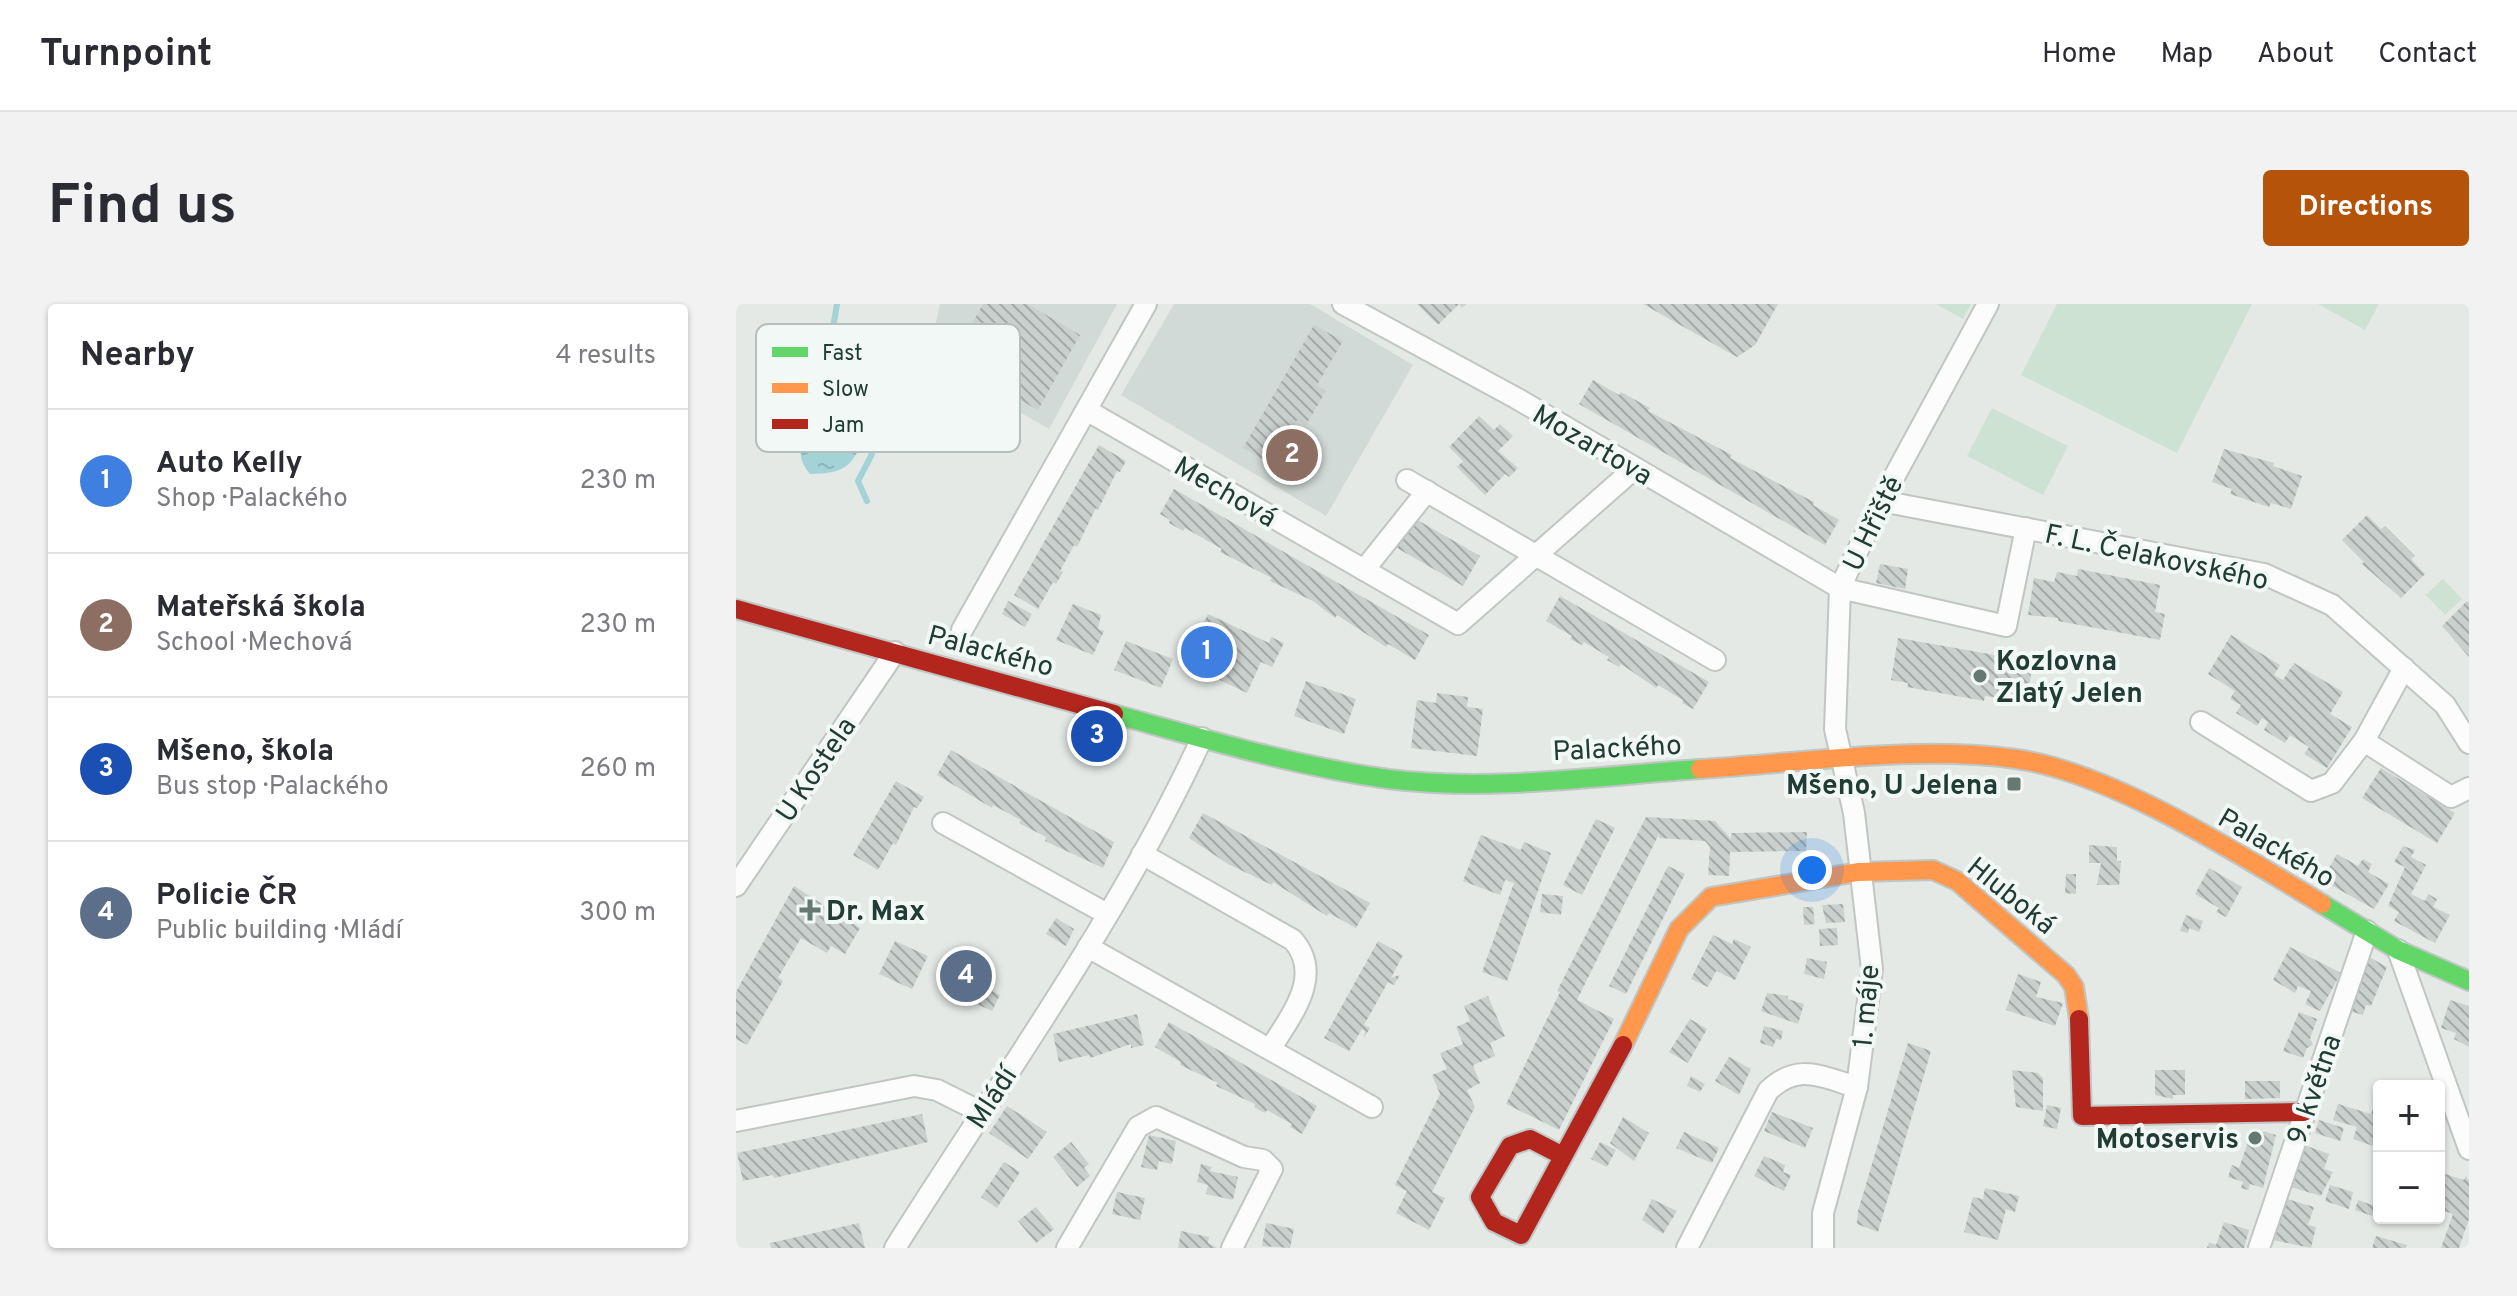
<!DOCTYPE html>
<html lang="en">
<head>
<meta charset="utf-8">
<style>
	body { margin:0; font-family:Overpass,sans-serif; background:#f2f2f3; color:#2b2b33 }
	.controls { position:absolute; right:24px; bottom:24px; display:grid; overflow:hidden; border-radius:8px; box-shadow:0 2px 6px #0004 }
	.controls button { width:72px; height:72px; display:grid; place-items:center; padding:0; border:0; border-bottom:2px solid #e1e1e2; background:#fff; color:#2b2b33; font:40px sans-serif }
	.you { position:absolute; left:1076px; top:566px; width:28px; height:28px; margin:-20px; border:6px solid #fff; border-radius:50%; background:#1a73e8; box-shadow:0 0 0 12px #1a73e833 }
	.badge { display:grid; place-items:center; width:52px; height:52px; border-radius:50%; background:#b45309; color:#fff; font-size:26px; font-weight:700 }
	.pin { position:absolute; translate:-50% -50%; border:4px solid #fff; box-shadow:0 2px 8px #0006 }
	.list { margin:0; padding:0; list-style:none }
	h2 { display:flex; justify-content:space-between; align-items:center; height:104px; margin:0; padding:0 32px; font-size:34px }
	h2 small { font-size:26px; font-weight:400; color:#7c7c81 }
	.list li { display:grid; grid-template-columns:52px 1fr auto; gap:24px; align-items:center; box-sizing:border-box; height:144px; padding:0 32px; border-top:2px solid #e1e1e2 }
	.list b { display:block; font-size:30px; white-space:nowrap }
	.list p { margin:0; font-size:26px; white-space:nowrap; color:#7c7c81 }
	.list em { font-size:26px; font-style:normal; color:#7c7c81 }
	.map { position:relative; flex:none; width:1733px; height:944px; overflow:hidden; border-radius:8px }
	header { display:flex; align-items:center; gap:48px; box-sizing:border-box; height:112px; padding:0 40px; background:#fff; border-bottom:2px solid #e1e1e2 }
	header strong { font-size:38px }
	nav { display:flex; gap:44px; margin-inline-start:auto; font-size:28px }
	.intro { display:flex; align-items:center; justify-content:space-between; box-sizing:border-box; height:192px; padding:0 48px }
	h1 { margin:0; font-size:56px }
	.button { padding:20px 36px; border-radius:8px; background:#b45309; color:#fff; font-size:28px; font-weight:700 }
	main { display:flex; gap:48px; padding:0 48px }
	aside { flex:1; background:#fff; border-radius:8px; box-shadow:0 2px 6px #0004 }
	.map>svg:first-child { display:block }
</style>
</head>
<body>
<header>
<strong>Turnpoint</strong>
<nav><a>Home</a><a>Map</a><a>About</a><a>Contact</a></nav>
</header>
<div class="intro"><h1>Find us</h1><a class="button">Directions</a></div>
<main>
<aside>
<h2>Nearby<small>4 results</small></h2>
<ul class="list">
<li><span class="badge" style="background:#3f7fe0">1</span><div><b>Auto Kelly</b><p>Shop · Palackého</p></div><em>230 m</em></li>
<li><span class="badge" style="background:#8d6e63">2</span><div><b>Mateřská škola</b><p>School · Mechová</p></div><em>230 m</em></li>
<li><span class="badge" style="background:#1a4fb4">3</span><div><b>Mšeno, škola</b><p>Bus stop · Palackého</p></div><em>260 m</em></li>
<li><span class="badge" style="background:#5c6f8a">4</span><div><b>Policie ČR</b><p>Public building · Mládí</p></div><em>300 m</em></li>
</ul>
</aside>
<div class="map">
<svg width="1733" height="944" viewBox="0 0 1733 944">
	<defs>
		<pattern id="water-ripples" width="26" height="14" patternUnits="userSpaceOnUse" patternTransform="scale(2)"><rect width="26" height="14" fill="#a4d3d7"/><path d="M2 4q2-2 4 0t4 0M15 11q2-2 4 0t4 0" fill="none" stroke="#8db6b9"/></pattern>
		<pattern id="building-back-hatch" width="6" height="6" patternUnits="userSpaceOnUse" patternTransform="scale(2)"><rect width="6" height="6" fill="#cad0cd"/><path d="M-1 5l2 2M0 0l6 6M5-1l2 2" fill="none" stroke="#a4aaa7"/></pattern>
	</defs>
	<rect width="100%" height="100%" fill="#e4e9e6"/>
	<g fill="#d1dad6">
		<polygon points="204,0 381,0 313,125 192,55"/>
		<polygon points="438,0 574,0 677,61 590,212 385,91"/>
	</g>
	<g fill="#cde2d2">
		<polygon points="1200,0 1235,0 1227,15"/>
		<polygon points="1321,0 1516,0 1441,149 1285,71"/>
		<polygon points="1582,0 1643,0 1629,26"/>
		<polygon points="1256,104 1332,142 1307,191 1231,152"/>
		<polygon points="1707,275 1726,295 1709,311 1690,291"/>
	</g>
	<path fill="url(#water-ripples)" d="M91,113h13l21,27c-11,27 -23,29 -51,30 -19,-21 -7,-46 17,-57z"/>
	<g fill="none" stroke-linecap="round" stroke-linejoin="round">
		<polyline stroke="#a4d3d7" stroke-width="6" points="101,0 88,78 131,133 136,150 122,177 131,197"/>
	</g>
	<g fill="url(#building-back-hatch)">
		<polygon points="247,0 292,0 344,31 302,106 215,58"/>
		<polygon points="681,0 730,0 726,4 723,0 702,21"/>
		<polygon points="907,0 1042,0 1019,41 1001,53"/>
		<polygon points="578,21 607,37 581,81 590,87 570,121 561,116 536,161 507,144"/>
		<polygon points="857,76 883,91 885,88 914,104 912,107 996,151 994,154 1078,198 1077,201 1103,216 1089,241 843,100"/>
		<polygon points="743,112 758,126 764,120 777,132 762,147 782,164 773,173 769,170 749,191 721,163 727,157 713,143"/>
		<polygon points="363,141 390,157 384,168 381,167 362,206 360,204 341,243 338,241 324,267 327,268 320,280 317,278 302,305 278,291"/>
		<polygon points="1488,145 1538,159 1537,162 1566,172 1555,205 1535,199 1533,203 1494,190 1496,185 1476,178"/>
		<polygon points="438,185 693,331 679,356 652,340 650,343 601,311 599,314 577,297 534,277 536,274 484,248 486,245 449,224 447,227 433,219 434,216 424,210"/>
		<polygon points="1631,211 1645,225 1649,222 1679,252 1675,255 1689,270 1665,294 1626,260 1628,258 1606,236"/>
		<polygon points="678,214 744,252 727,282 661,244"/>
		<polygon points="1144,260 1172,265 1169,285 1140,279"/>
		<polygon points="1342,265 1424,281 1419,308 1429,310 1424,336 1322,317 1322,314 1292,311 1298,274 1318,278 1321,268 1341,272"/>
		<polygon points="824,292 973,378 957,405 946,399 947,396 922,381 920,384 885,360 883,363 871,356 873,353 848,338 846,341 834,335 836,332 810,317"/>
		<polygon points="272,297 296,310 289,323 266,310"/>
		<polygon points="1731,297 1733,299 1733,353 1706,322"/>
		<polygon points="337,300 365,311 362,325 368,327 357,351 320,336"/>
		<polygon points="472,310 533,339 535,333 548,339 536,363 525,358 511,389 448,359"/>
		<polygon points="1495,331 1544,361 1538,371 1547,376 1558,359 1607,388 1594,410 1616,423 1591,464 1568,450 1573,443 1554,431 1549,439 1528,426 1532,418 1526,414 1521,422 1500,409 1505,401 1494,395 1499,387 1472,370"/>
		<polygon points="1162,334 1282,355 1281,359 1296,361 1292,397 1249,392 1248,397 1171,383 1172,379 1155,376"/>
		<polygon points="390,337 437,355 425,384 378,366"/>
		<polygon points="570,377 620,395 608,430 558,412"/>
		<polygon points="701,389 732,393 731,403 747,405 741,452 675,444 681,396 700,399"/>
		<polygon points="215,446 378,538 367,564 309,537 310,533 283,519 285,516 257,501 256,504 201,471"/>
		<polygon points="1645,464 1719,509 1701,539 1626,494"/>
		<polygon points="160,477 188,493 181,504 178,503 160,541 157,539 142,566 117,551"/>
		<polygon points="467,509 634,599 620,624 593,609 591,612 537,578 536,581 492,560 453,534"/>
		<polygon points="910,513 979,517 995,535 995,529 1071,528 1070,547 994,548 993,572 972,571 974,543 969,537 923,534 923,530 841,696 878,715 823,826 770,800 824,688 821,687"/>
		<polygon points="860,515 879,524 846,591 827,581"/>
		<polygon points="745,531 785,546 788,538 815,549 771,677 746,668 778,579 769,576 764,591 727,577"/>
		<polygon points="1353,541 1381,543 1381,557 1385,557 1383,581 1361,581 1365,559 1353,559"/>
		<polygon points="1667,542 1679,546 1675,553 1690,561 1675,590 1689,597 1692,590 1701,595 1697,603 1714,611 1699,639 1658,617 1663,608 1652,602 1669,563 1658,558"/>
		<polygon points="1601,550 1622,562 1627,555 1636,560 1632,568 1653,580 1638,605 1586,576"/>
		<polygon points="932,562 949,570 890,690 873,682"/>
		<polygon points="1473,564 1506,583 1490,613 1480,608 1483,604 1459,590"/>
		<polygon points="1330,570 1340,570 1340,590 1329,589"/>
		<polygon points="58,582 124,624 109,650 95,642 91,649 65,634 42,674 47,677 11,741 0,735 0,688"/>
		<polygon points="806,590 827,592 825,611 804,608"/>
		<polygon points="1107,600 1109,618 1090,619 1086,601"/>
		<polygon points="1067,603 1077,603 1079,620 1068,621"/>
		<polygon points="1450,611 1467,617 1463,628 1453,624 1452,629 1444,627"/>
		<polygon points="320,614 338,625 330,642 310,630"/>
		<polygon points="1101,624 1102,641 1084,642 1083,625"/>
		<polygon points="977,631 996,640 998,635 1015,643 999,676 980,667 972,683 955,675"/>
		<polygon points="159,637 192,652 176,685 143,670"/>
		<polygon points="642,637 667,651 655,674 664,671 658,681 652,678 628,721 634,724 628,734 629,727 626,725 613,747 588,734"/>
		<polygon points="1554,643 1605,669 1584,707 1569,700 1575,687 1562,682 1559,689 1537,676"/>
		<polygon points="1631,652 1651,663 1635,702 1630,701 1627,711 1610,706"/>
		<polygon points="1071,654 1091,658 1088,675 1068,670"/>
		<polygon points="232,664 257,676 252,685 264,691 256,707 219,690"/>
		<polygon points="1282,670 1305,678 1300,693 1327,699 1319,722 1270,706"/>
		<polygon points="1031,689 1052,692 1052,695 1068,700 1062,720 1025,707"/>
		<polygon points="752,692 769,732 754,739 759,752 737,761 744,779 731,786 739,803 696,888 709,894 693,926 660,909 671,887 659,881 704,790 696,771 711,765 704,749 727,740 720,723 734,717 728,702"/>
		<polygon points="1714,696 1733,702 1733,743 1718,735 1720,729 1705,724"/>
		<polygon points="1563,708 1581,715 1574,735 1577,741 1571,744 1567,754 1547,747"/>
		<polygon points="401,710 408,741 395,744 395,740 354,754 353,751 323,758 317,730"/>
		<polygon points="954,715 971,725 952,759 933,748"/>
		<polygon points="433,718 581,802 566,830 554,823 556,820 531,806 529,809 518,803 519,800 480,782 482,779 444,761 445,758 419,743"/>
		<polygon points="1028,722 1047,727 1045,736 1040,735 1037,743 1024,739"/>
		<polygon points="1172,739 1195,747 1142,928 1121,920 1122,907"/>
		<polygon points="993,753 1015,765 1003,791 979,777"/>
		<polygon points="1276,766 1302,769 1307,774 1307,807 1280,803"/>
		<polygon points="1419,766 1449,766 1449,791 1437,791 1437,795 1419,791"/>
		<polygon points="955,772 969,780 964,788 951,782"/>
		<polygon points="1509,777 1544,777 1544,794 1509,795"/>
		<polygon points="1643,787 1643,844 1617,835 1621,823 1597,816 1602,800 1635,810"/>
		<polygon points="1311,801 1325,804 1321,825 1307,822"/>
		<polygon points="271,802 311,828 292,855 253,829"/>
		<polygon points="1036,808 1077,824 1069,844 1028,827"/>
		<polygon points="186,810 192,838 38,874 37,871 7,877 1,849"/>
		<polygon points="887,813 913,829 898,857 874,839"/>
		<polygon points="1583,816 1608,824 1604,837 1579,829"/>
		<polygon points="1527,827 1540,831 1527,884 1514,880 1512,886 1505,884 1507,878 1492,873 1496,861 1503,864 1512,838 1522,841"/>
		<polygon points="948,828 983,844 976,859 940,844"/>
		<polygon points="413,831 440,837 436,860 423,857 421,866 405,863"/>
		<polygon points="335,838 353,860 348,864 354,872 341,883 317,853"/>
		<polygon points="864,838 880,846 871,863 855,855"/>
		<polygon points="1568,841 1593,850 1588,865 1597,868 1585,892 1555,883"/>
		<polygon points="1028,852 1049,861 1047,868 1055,871 1048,887 1018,872"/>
		<polygon points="268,858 284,868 261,904 245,893"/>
		<polygon points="465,860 476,863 474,867 502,873 497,896 470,890 472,881 461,878"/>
		<polygon points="1706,869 1728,876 1730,872 1733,877 1733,915 1723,944 1705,944 1717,910 1703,905"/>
		<polygon points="1594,881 1617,888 1613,905 1589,897"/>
		<polygon points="1249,884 1283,892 1279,908 1270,905 1262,936 1228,928 1237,893 1247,895"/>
		<polygon points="381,888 409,894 404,916 376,910"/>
		<polygon points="916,895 941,907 927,930 906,916"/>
		<polygon points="1551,895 1578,903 1572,921 1580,923 1575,944 1537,936"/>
		<polygon points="1622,896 1639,902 1636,912 1619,906"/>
		<polygon points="300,903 318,925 300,939 282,917"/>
		<polygon points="1488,918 1513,926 1508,944 1471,944 1473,938 1480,941"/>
		<polygon points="123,919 129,944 35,944 34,939"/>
		<polygon points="530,919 558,925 554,944 526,942"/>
		<polygon points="445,927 473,933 472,939 481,944 442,944"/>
		<polygon points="1640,932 1671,941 1670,944 1636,944"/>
	</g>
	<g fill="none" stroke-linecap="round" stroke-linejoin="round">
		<g stroke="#c1c6c3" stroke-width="24">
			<g id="street">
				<polyline points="607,0 780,94 1104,284 1270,322 1290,224"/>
				<polyline points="352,107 722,320 899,164"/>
				<polyline points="671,176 979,356"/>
				<polyline points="1145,197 1528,270 1596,301 1709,401 1733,439"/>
				<polyline points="628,266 691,187"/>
				<polyline points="226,326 410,0"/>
				<polyline points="1668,364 1628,437 1715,493 1733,484"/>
				<polyline points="1465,418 1575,487 1596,479 1628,437"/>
				<polyline points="207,519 371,610"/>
				<path d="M406,550l151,86c31,36 -2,75 -22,108"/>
				<polyline points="0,582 159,348"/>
				<polyline points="352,643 636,803"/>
				<polyline points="1662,646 1733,845"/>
				<polyline points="0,817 178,782 201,786 245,808"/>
				<path d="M159,944c105,-167 224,-330 307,-510"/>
				<polyline points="331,944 402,823 420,813 508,853 527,856 536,865 496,944"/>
				<path d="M951,944l81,-157c30,-29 53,-14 89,-4"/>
				<polyline points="1087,944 1087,909 1121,783 1136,665 1118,509 1099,425 1104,284 1145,197 1252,0"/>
				<polyline points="1523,944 1631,627"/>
			</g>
		</g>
		<g stroke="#bfc6c3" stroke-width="22">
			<g id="fast">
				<path d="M378,410c91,25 181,52 274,65 102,13 210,-3 312,-10"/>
				<polyline points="1586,600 1662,646 1733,677"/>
			</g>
		</g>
		<g stroke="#bfc6c3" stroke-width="22">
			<g id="slow">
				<path d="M964,465c101,-6 215,-24 316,-10 95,13 223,95 306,145"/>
				<polyline points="887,741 943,625 975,593 1122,568 1197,566 1221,577 1330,671 1338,683 1343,715"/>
			</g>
		</g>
		<g stroke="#bfc6c3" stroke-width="22">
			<g id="jam">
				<polyline points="0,305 378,410"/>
				<polyline points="1343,715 1346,812 1568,808"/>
				<polyline points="825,851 794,835 774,842 744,893 758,918 785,931 887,741"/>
			</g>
		</g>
		<use href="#street" stroke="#fbfcfb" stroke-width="20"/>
		<use href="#fast" stroke="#63d668" stroke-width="18"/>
		<use href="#slow" stroke="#ff974d" stroke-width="18"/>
		<use href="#jam" stroke="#b3261e" stroke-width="18"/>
	</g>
	<g fill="#657972" stroke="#f1f8f5" stroke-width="3">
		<circle cx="1244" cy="372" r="8"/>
		<rect x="1270" y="472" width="16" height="16" rx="4"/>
		<path d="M70 594h8v8h8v8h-8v8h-8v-8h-8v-8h8z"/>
		<circle cx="1519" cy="834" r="8"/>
	</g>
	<g text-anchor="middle" stroke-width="8" stroke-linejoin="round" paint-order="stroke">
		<g font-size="28" fill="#213c34" stroke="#f1f8f5">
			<text transform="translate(857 140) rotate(30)" y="10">Mozartova</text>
			<text transform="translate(490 187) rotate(30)" y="10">Mechová</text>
			<text transform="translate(1136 219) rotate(-64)" y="10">U Hřiště</text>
			<text transform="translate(1421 252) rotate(12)" y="10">F. L. Čelakovského</text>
			<text transform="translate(255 346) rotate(15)" y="10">Palackého</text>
			<text transform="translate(881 443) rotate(-3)" y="10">Palackého</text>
			<text transform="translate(79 465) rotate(-56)" y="10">U Kostela</text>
			<text transform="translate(1541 543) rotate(30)" y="10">Palackého</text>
			<text transform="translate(1276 591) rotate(39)" y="10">Hluboká</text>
			<text transform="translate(1129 702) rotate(-85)" y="10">1. máje</text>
			<text transform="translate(1577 785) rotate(-71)" y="10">9. května</text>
			<text transform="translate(255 793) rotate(-57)" y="10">Mládí</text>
		</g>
		<g font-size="28" font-weight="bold" fill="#213c34" stroke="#f1f8f5" text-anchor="start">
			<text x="1260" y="366">Kozlovna<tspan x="1260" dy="32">Zlatý Jelen</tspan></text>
			<text x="1262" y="490" text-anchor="end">Mšeno, U Jelena</text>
			<text x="90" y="616">Dr. Max</text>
			<text x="1503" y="844" text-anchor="end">Motoservis</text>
		</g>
	</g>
	<rect x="20" y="20" width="264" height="128" rx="12" fill="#f1f8f5" stroke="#b3c0bb" stroke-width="2"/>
	<rect x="36" y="43" width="36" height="10" fill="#63d668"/>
	<rect x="36" y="79" width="36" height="10" fill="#ff974d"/>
	<rect x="36" y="115" width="36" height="10" fill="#b3261e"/>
	<g font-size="22" fill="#213c34">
		<text x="86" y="56">Fast</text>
		<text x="86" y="92">Slow</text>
		<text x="86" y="128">Jam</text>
	</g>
</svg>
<div class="controls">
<button>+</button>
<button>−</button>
</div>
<div class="you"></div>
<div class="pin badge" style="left:471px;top:348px;background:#3f7fe0">1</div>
<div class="pin badge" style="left:556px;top:151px;background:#8d6e63">2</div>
<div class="pin badge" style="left:361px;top:432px;background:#1a4fb4">3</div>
<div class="pin badge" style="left:230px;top:672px;background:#5c6f8a">4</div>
</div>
</main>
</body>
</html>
